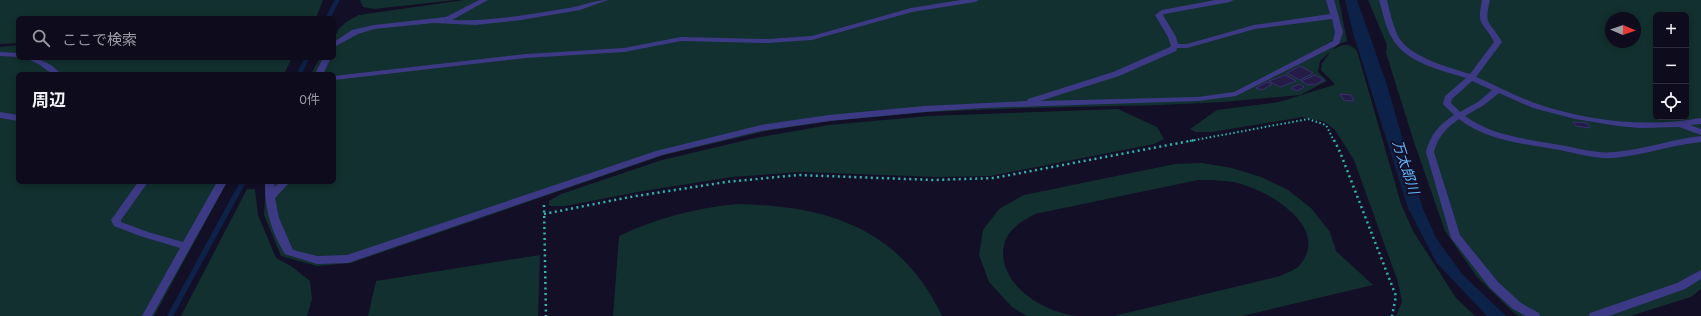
<!DOCTYPE html>
<html lang="ja">
<head>
<meta charset="utf-8">
<style>
	body { margin:0; font-family:Karla,"Noto Sans JP",sans-serif; background:#171425; color:#f1f3f6 }
	.controls { position:absolute; right:12px; top:12px; display:grid; overflow:hidden; border-radius:6px; box-shadow:0 2px 6px #0003 }
	.controls button { width:36px; height:36px; display:grid; place-items:center; padding:0; border:0; border-bottom:1px solid #2e2b3b; background:#0e0b1c; color:#f1f3f6; font:20px sans-serif }
	.compass { position:absolute; left:1605px; top:12px; width:36px; height:36px; border-radius:50%; background:#0e0b1c; box-shadow:0 2px 6px #0003; rotate:92deg }
	.list { margin:0; padding:0; list-style:none }
	h2 { display:flex; justify-content:space-between; align-items:center; height:52px; margin:0; padding:0 16px; font-size:17px }
	h2 small { font-size:13px; font-weight:400; color:#9b9ba3 }
	.icon { flex:none; width:22px; height:22px; fill:none; stroke:currentColor; stroke-width:2; stroke-linecap:round; stroke-linejoin:round }
	.map { position:relative; flex:none; width:1701px; height:316px; overflow:hidden }
	.search { position:absolute; background:#0e0b1c; box-shadow:0 2px 6px #0003; left:16px; top:16px; width:320px; height:44px; display:flex; align-items:center; gap:10px; box-sizing:border-box; padding:0 14px; border-radius:6px; color:#9b9ba3; font-size:15px }
	.panel { position:absolute; background:#0e0b1c; box-shadow:0 2px 6px #0003; left:16px; top:72px; width:320px; height:112px; border-radius:6px }
	.map>svg:first-child { display:block }
</style>
</head>
<body>
<div class="map">
<svg width="1701" height="316" viewBox="0 0 1701 316">
	<rect width="100%" height="100%" fill="#130f26"/>
	<g fill="#12302f" fill-rule="evenodd">
		<polygon points="0,0 323,0 316,18 276,18 271,16 226,18 18,18 18,43 0,44"/>
		<polygon points="360,0 456,0 374,9 363,7"/>
		<path d="M464,0h875l8,41 -8,3 -7,6c11,-5 15,-9 25,1l44,153 12,27 43,67 19,18h-79l6,-14 -4,-20 -44,-122 -19,-30 -10,-8 -22,-5 -91,15h-17l-5,-3 27,-19 62,-8 55,-17v-2l-13,-13 1,-7 9,-12 -11,10 -2,11 9,9 -27,14 -77,7 -62,3 -134,3 -98,4 -98,9 -65,10 -102,24 -313,108 -34,3 -36,-10 -17,-41 2,-33h68v-108h-23l9,-16h14c0,-26 1,-31 25,-43z"/>
		<path d="M1368,0h333v289l-10,8 -61,19h-111l-5,-3 -37,-36 -32,-46 -31,-89 -28,-89 1,-8zM1656,15h30v102h-30zM1611,18h24v24h-24z"/>
		<polygon points="18,45 18,58 292,58 284,74 18,74 18,182 227,182 154,316 0,316 0,47"/>
		<polygon points="1118,109 1157,127 1164,139 1154,144 990,176 938,177 801,172 732,177 643,191 565,206 549,206 549,201 561,194 662,160 755,138 829,125 928,116"/>
		<path d="M1202,163l30,5 29,9 27,13 23,18 19,24 6,19 37,34 -131,31h-128l166,-40c6,-3 15,-6 19,-10 32,-36 -25,-72 -55,-81 -15,-5 -30,-5 -46,-5l-163,34c-11,6 -22,12 -28,23 -4,7 -5,17 -3,24 1,4 2,9 4,12 12,24 43,40 69,43h-50l-15,-9 -23,-25 -10,-27 4,-25 16,-21 25,-14 151,-31z"/>
		<polygon points="247,189 255,189 258,215 276,258 291,266 310,281 312,299 307,316 181,316"/>
		<path d="M737,204c91,2 163,24 205,112h-329l6,-80c38,-18 76,-28 118,-32z"/>
		<polygon points="540,255 538,316 368,316 376,281"/>
	</g>
	<polygon fill="#0c2248" points="1345,0 1357,0 1386,82 1423,209 1436,238 1462,274 1506,316 1487,316 1436,262 1408,208 1353,33"/>
	<g fill="none" stroke-linecap="round" stroke-linejoin="round">
		<g stroke="#0c2248" stroke-width="4.5">
			<polyline points="328,18 337,0"/>
			<polyline points="299,74 307,58"/>
		</g>
		<polyline stroke="#0c2248" stroke-width="5.5" points="170,316 243,182"/>
	</g>
	<g fill="#241b47" stroke="#3b2d73">
		<polygon points="1300,66 1313,73 1300,80 1287,73"/>
		<polygon points="1286,75 1296,81 1280,87 1269,81"/>
		<polygon points="1315,75 1324,80 1314,85 1312,84 1308,85 1301,81"/>
		<polygon points="1267,82 1272,84 1262,90 1256,88"/>
		<polygon points="1299,84 1304,87 1297,91 1291,88"/>
		<polygon points="1340,94 1351,95 1354,101 1344,100"/>
		<polygon points="1573,122 1587,123 1590,128 1576,126"/>
	</g>
	<g fill="none" stroke-linecap="round" stroke-linejoin="round">
		<polyline stroke="#2fb8b0" stroke-width="2" stroke-dasharray="1.5 2.5" stroke-linecap="butt" points="1190,141 1308,119 1326,125 1334,141"/>
		<g stroke="#2fb8b0" stroke-width="2.5" stroke-dasharray="2 3.5" stroke-linecap="butt">
			<polyline points="1334,140 1340,152 1396,296 1392,316"/>
			<polyline points="544,205 546,316"/>
			<polyline points="544,214 630,197 726,182 798,175 934,180 994,178 1195,140"/>
		</g>
		<g fill="#3d3a85" fill-rule="evenodd">
			<path d="M479,0h9l-36,20c40,2 78,-6 117,-12 13,-2 25,-8 39,-8l-28,10 -59,10 -45,5 -42,-2 -60,6 -16,5 -24,13v-5l18,-12 22,-5 72,-8z"/>
			<polygon points="961,0 979,0 975,2 912,12 812,40 768,43 681,41 624,52 526,58 334,80 334,76 526,54 624,48 681,37 768,39 812,36 911,8"/>
			<path d="M1215,0h19l-4,2 -66,12 -1,1 13,22 2,7h9l67,-19 76,-11 -4,-14h8l9,32 -4,12 -103,52 -38,5 -215,7 -59,4 -95,9 -68,10 -99,24 -314,108 -31,1 -32,-10c-13,-21 -21,-46 -20,-72h10l-1,5 6,-5h10l-15,16 4,20 14,32 24,6 30,-1 309,-104 105,-26 68,-10 95,-9 103,-5 1,-2 85,-27 57,-25 1,-1 -3,-9 -13,-22 7,-5zM1332,19l3,13 -2,9 -99,51 -36,5 -158,4 79,-25 57,-25 1,-3h10l68,-19z"/>
			<path d="M1379,0h8c3,13 6,26 12,38 13,20 49,29 71,36l24,-32c-10,-21 -18,-14 -12,-42h8c-7,27 1,22 12,42l-26,35c19,8 37,18 56,25 53,19 113,26 169,16v6l-11,1 11,4v6l-22,-8 -39,1 -22,-2 -43,-7 -42,-11 -34,-15 -15,12 -19,11c27,20 63,23 95,29 18,3 36,9 54,7 30,-2 58,-13 87,-16v6c-29,3 -57,13 -87,16 -18,1 -36,-4 -54,-8 -34,-6 -73,-9 -101,-31 -13,9 -21,18 -25,33l26,83 38,47 23,21 18,10 1,3h-14l-13,-7 -23,-21 -39,-50 -25,-86c4,-17 13,-27 28,-37l-11,-11 2,-8 21,-18c-25,-8 -60,-15 -74,-40 -7,-12 -9,-25 -13,-38zM1472,81l20,9 -14,12 -18,10 -9,-9 1,-4z"/>
			<polygon points="0,52 18,53 18,57 0,56"/>
			<path d="M26,58c14,0 25,5 35,16h-9l-12,-9z"/>
			<polygon points="323,58 331,58 323,74 315,74"/>
			<polygon points="0,112 18,115 18,121 0,118"/>
			<polygon points="138,182 148,182 121,220 121,222 148,232 183,242 217,182 227,182 152,316 142,316 180,248 140,236 114,226 111,220"/>
			<polygon points="1701,270 1701,279 1685,289 1609,316 1589,316 1590,313 1677,283"/>
		</g>
	</g>
	<g text-anchor="middle" stroke-width="4" stroke-linejoin="round" paint-order="stroke">
		<g font-size="14" font-style="italic" fill="#62b6ff" stroke="#130f26">
			<text transform="translate(1406 167) rotate(72)" y="5">万太郎川</text>
		</g>
	</g>
</svg>
<div class="controls">
<button>+</button>
<button>−</button>
<button><svg class="icon" aria-label="locate" viewBox="0 0 24 24"><circle cx="12" cy="12" r="6"/><path d="M12 2v4M12 18v4M2 12h4M18 12h4"/></svg></button>
</div>
<svg class="compass" viewBox="-18 -18 36 36"><path d="M0-13l5 13h-10z" fill="#e53935"/><path d="M0 13l5-13h-10z" fill="#9b9ba3"/></svg>
<div class="search"><svg class="icon" aria-label="search" viewBox="0 0 24 24"><circle cx="10" cy="10" r="6"/><path d="M15 15l6 6"/></svg>ここで検索</div>
<section class="panel">
<h2>周辺<small>0件</small></h2>
<ul class="list">
</ul>
</section>
</div>
</body>
</html>
